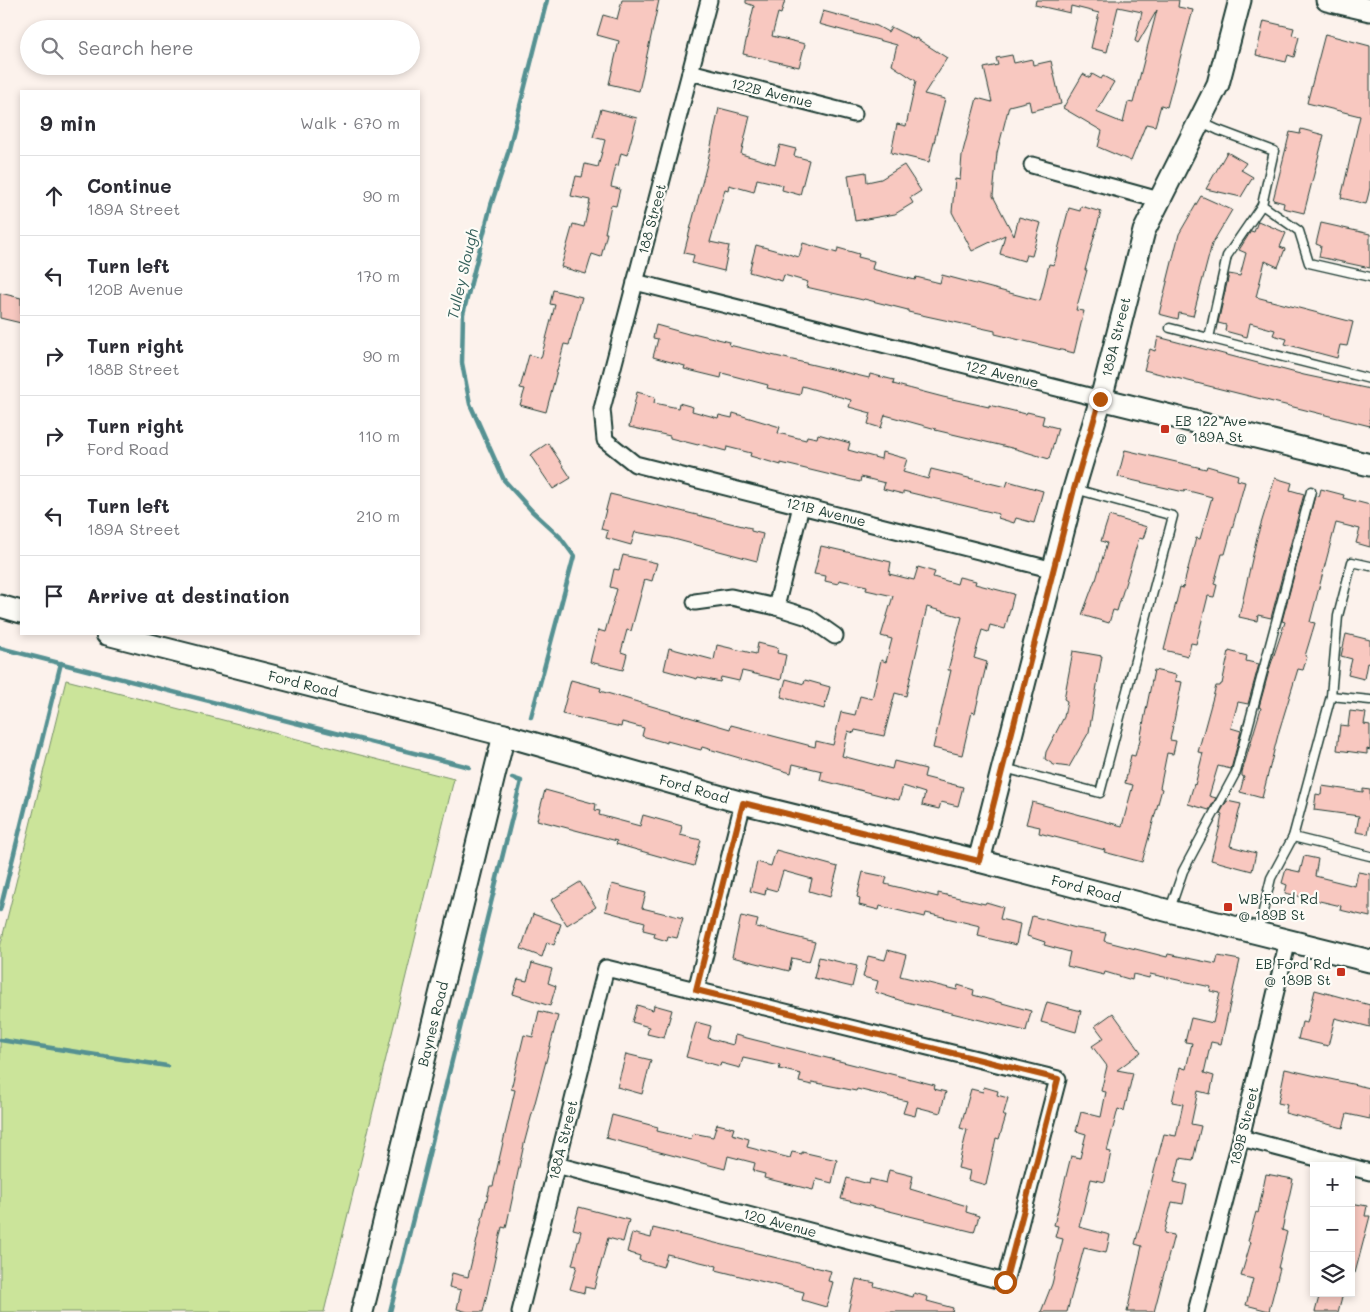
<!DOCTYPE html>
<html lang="en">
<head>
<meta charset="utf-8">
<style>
	body { margin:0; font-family:Mali,sans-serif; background:#f2f2f3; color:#2b2b33 }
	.controls { position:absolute; right:15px; bottom:15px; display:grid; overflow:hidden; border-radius:0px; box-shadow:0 2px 8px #0003 }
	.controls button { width:45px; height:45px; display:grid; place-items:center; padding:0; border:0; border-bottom:1px solid #e1e1e2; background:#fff; color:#2b2b33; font:25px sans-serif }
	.stop { position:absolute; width:15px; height:15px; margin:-11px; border:4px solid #b45309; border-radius:50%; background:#fff }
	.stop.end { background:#b45309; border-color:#fff; box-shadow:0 1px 5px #0008 }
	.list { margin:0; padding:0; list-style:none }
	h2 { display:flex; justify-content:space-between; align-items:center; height:65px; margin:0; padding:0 20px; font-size:21px }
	h2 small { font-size:16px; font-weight:400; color:#7c7c81 }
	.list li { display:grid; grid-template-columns:32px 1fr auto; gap:15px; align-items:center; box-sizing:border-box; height:80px; padding:0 20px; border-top:1px solid #e1e1e2 }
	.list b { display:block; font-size:19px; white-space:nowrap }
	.list p { margin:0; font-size:16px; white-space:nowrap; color:#7c7c81 }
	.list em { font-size:16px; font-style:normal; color:#7c7c81 }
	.icon { flex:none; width:28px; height:28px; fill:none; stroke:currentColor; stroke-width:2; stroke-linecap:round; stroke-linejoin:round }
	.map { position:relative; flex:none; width:1370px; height:1312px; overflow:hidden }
	.search { position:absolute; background:#fff; box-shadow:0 2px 8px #0003; left:20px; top:20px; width:400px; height:55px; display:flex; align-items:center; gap:12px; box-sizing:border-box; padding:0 18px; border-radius:28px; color:#7c7c81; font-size:19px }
	.panel { position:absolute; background:#fff; box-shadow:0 2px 8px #0003; left:20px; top:90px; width:400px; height:545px; border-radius:0px }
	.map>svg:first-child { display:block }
</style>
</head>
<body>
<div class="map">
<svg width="1370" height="1312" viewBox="0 0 1370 1312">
	<rect width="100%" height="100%" fill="#fcf2ec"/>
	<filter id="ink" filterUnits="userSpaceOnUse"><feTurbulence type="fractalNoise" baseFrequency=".02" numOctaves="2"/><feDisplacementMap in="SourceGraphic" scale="10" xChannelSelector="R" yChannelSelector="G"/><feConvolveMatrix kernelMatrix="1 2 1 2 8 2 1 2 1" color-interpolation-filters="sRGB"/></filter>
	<g filter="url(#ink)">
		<polygon fill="#cbe49a" stroke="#759067" points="66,680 454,779 324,1312 0,1312 0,947"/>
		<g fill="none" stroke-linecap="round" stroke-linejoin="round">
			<g stroke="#549192" stroke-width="4.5">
				<polyline points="0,648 469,767"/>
				<polyline points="531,717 574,556 560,537 532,511 504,480 470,404 462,363 463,314 491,205 508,153 547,0"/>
				<polyline points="0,910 61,663"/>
				<polyline points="0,1040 167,1066"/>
				<polyline points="390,1312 521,781 512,778"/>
			</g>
		</g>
		<g fill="#f8c8c0" stroke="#1f3d34">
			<polygon points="622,0 659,0 639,91 609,84 619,41 597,35 603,15 617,19"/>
			<polygon points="746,0 785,0 781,14 778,13 772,36 805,44 799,67 743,54 754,6 746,3"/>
			<polygon points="1036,0 1179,0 1178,7 1193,10 1167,107 1161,105 1155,126 1146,124 1131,161 1098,147 1102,131 1063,108 1083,74 1090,78 1092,74 1101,79 1103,76 1114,82 1096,112 1123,123 1128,102 1133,103 1157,10 1138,43 1135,41 1142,12 1118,7 1107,52 1091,48 1099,13 1071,6 1070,13 1035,5"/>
			<polygon points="823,11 877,26 888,32 891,27 915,39 916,38 947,58 924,94 945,99 929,162 891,153 897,124 906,126 916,81 892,65 897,45 819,24"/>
			<polygon points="1264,21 1294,28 1292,35 1299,37 1294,57 1288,55 1286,62 1256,55"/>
			<polygon points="1325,34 1370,46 1370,188 1366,204 1341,198 1360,116 1307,103"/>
			<polygon points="1012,55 1014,63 1032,59 1033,65 1051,61 1061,104 1031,111 1029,101 1009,106 997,153 993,196 1014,236 1019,217 1041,223 1032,256 1026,255 1024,261 1000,254 1005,235 972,251 952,212 955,179 960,180 962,155 977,98 992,102 984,68 998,65 996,58"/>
			<polygon points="719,108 750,116 741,154 775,164 780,145 796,149 794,156 809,160 800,195 782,190 783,185 757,179 754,192 729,185 728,190 725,189 710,242 729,246 724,271 692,263 694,255 684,253 708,160"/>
			<polygon points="601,109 637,118 627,155 621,153 618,166 616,165 611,187 620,189 616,206 611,205 605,233 607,233 601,257 592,254 586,274 561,267 573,224 584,227 590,200 571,196 576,176 582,177 585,164 598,167 605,140 593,137"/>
			<polygon points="1301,129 1324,135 1304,213 1283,208 1284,203 1273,200 1290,132 1300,134"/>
			<polygon points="1227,152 1246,163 1241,170 1253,177 1241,197 1206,189"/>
			<polygon points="904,165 921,191 910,198 913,203 895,214 855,221 848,175 866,172 867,182 881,179"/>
			<polygon points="1201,196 1232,210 1212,244 1193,316 1179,313 1178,319 1159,314 1179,234"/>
			<polygon points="1081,206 1101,212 1085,270 1087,270 1076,310 1084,311 1074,353 995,334 995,331 908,312 908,310 864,299 863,300 806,287 808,282 784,275 782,281 749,272 756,245 799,257 803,243 837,253 838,248 859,254 858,257 874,261 872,269 915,280 916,277 940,283 942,275 1040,301 1049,264 1054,265 1069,208 1080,211"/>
			<polygon points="1258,221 1286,233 1280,247 1285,249 1278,267 1265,261 1256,297 1353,322 1347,346 1340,345 1337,358 1285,344 1287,339 1273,335 1275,330 1250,323 1247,337 1225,331 1226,325 1218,323 1229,274 1240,276 1246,253 1239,250 1251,231 1254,232"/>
			<polygon points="1321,223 1370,234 1370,268 1319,257 1321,246 1316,244"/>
			<polygon points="553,290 582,297 569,345 564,344 546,412 520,405 525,389 520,388 529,355 541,358 555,305 550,304"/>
			<polygon points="0,293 21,298 21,323 0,318"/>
			<polygon points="656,325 692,335 693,333 730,342 729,345 869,378 870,374 894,380 893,384 943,397 989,407 989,405 1026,414 1027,412 1044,416 1042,424 1058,428 1049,459 1016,449 935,430 936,429 885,415 881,428 868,424 871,413 849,407 851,400 802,386 800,395 767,388 768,385 722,373 721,378 684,369 685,366 653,357 658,339 653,338"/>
			<polygon points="1158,337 1304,375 1370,389 1370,426 1144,370 1150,349 1155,351"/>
			<polygon points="637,392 655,397 654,403 678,408 679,403 693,407 692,411 718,418 719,415 732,418 733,413 780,427 778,433 806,440 807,436 817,438 818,434 850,443 848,450 881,459 882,452 907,459 903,472 928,479 931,469 1006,487 1008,481 1043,491 1034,523 1016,518 1014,523 998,518 999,514 903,491 903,494 883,489 885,483 861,477 860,482 781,463 781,465 750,456 751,453 727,447 726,451 699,444 698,445 670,438 670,436 629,427"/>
			<polygon points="548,443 571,478 553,489 530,455"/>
			<polygon points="1125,450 1206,469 1207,466 1238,475 1237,480 1245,482 1225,554 1222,554 1214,584 1217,585 1214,597 1208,596 1196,644 1191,643 1188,656 1164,650 1180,587 1183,588 1196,538 1200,539 1212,497 1185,490 1184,492 1118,477"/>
			<polygon points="1275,478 1292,483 1290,490 1304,494 1271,618 1258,615 1257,621 1239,617 1257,537"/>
			<polygon points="1321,489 1344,495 1343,498 1370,505 1370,547 1356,543 1360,529 1336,523 1310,622 1315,623 1305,656 1307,657 1303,670 1298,669 1279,731 1262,798 1240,792 1244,777 1242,776 1242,772 1261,708 1259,707 1270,667 1285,622 1282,621 1315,496 1319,497"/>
			<polygon points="610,494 751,528 751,531 763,534 757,561 670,538 635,532 631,545 606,538 608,531 601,529"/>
			<polygon points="1109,516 1147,527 1143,539 1139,538 1117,611 1113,610 1109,623 1082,615 1095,580 1096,580 1107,543 1101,541"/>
			<polygon points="821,546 891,562 889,574 914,580 918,567 935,572 933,577 957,584 959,577 976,581 975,584 1014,594 1005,629 990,625 988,632 982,630 974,658 987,662 975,713 972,712 962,755 933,748 951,670 948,670 962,617 927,607 906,696 895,693 884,736 855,730 854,733 848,731 842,756 892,769 894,761 926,769 924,777 963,787 958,806 941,802 939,809 922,805 925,793 903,786 899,800 820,780 822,771 793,764 791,773 702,747 701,750 667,741 667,743 642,736 644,728 622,722 621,727 562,714 571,680 601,688 600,691 730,729 731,725 815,747 816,741 833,745 841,712 855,715 860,696 872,699 881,660 886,662 892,639 881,636 893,596 866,590 867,586 839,580 838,584 825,581 826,576 814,574"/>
			<polygon points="623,555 657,563 652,581 645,579 631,631 627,630 621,652 627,654 623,670 590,662 598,630 605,632 617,589 610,587 614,569 619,570"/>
			<polygon points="1346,634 1370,640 1370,664 1367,663 1364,679 1348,675 1352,659 1341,656"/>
			<polygon points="758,643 778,648 777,653 786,655 781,680 742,671 739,681 721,677 720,682 698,677 697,679 664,670 669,648 714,660 717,645 756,654"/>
			<polygon points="1073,651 1102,656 1089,732 1069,767 1054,765 1045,759 1046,752 1064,717 1067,701 1064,699"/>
			<polygon points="1229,651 1247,656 1246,661 1259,664 1248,704 1238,702 1231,728 1241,731 1231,769 1218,766 1209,796 1216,798 1209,810 1188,804 1194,784 1195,785 1203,753 1198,752 1216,686 1220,686 1221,684 1222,684"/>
			<polygon points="1154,670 1176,675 1175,681 1182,682 1170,740 1176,741 1173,754 1167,753 1160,788 1162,789 1142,862 1104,852 1105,850 1039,833 1040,827 1026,824 1032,802 1122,826 1133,785 1125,783 1131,755 1135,756 1138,745 1139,745"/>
			<polygon points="786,679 804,684 805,680 830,687 824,709 781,697"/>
			<polygon points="1350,711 1366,713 1364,724 1370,725 1370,750 1367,749 1367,754 1337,750 1340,725 1348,726"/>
			<polygon points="1322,786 1363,792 1363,789 1370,790 1370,822 1368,834 1356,832 1359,816 1314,810 1316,794 1321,795"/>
			<polygon points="545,790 596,804 595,810 600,811 599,815 640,826 643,815 682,826 680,835 701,840 694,866 616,844 617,841 537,820"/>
			<polygon points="1227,801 1241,804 1230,846 1256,853 1252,871 1211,860 1220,826 1222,814 1220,813"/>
			<polygon points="776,850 838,867 830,897 809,891 812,879 783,871 777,891 766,888 765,895 750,891 757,862 771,866"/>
			<polygon points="1304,856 1318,859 1315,876 1355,886 1358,872 1370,874 1370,917 1340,910 1341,906 1285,893 1287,885 1282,883 1286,869 1300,872"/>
			<polygon points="863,872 887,877 885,884 938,897 938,893 985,904 986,902 1003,907 1000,919 1020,924 1016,945 978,936 980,926 926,913 925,917 880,906 879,910 859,905 860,898 857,897"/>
			<polygon points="580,882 596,907 567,925 551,900"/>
			<polygon points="612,884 646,893 642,908 683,918 677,938 668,936 667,941 654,937 655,933 643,930 645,922 605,911"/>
			<polygon points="533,914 561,924 554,945 547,942 542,957 521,949"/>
			<polygon points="741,916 758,920 756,927 815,942 809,962 792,958 789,971 732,957"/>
			<polygon points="1032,916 1076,928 1106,933 1104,941 1167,957 1168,954 1216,964 1218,956 1240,960 1221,1044 1211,1042 1204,1073 1214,1076 1210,1094 1198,1091 1191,1124 1201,1126 1193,1160 1180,1158 1174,1182 1187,1185 1183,1204 1172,1202 1164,1233 1174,1235 1154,1312 1127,1312 1142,1246 1135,1244 1164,1134 1176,1136 1183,1104 1172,1102 1180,1067 1186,1069 1192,1043 1185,1042 1191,1018 1213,1023 1220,993 1210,991 1211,987 1150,974 1149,978 1133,974 1132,980 1105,972 1104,975 1067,966 1070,952 1044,945 1045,942 1027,936"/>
			<polygon points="888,950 906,955 900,976 957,990 958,985 974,990 973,995 1031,1011 1026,1031 902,1001 875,992 878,981 863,977 868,956 885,960"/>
			<polygon points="819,957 857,966 852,987 814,978"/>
			<polygon points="532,963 552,969 548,983 556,986 550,1006 513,994 518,979 527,981"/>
			<polygon points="1315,990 1370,1005 1370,1027 1335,1018 1328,1046 1298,1039 1302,1022 1307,1023"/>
			<polygon points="1047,1002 1081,1011 1076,1032 1041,1022"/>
			<polygon points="637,1005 653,1010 654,1005 672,1010 664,1038 647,1034 649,1027 632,1022"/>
			<polygon points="539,1011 558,1016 524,1144 506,1228 502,1227 483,1312 468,1312 457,1309 461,1290 449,1287 452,1273 468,1277 490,1186 493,1186 515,1090 511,1089 524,1035 533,1037"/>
			<polygon points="1113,1013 1141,1052 1117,1070 1133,1073 1124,1111 1118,1109 1107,1151 1111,1152 1105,1182 1091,1179 1079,1227 1110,1235 1106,1253 1084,1248 1067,1312 1041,1312 1052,1284 1063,1239 1055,1237 1058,1226 1054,1225 1071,1156 1080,1158 1086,1134 1076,1131 1081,1112 1101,1117 1106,1092 1101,1091 1107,1066 1092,1046 1104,1038 1095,1026"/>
			<polygon points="696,1022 711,1026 708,1038 733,1045 735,1035 935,1085 934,1089 946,1092 940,1113 917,1107 915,1116 903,1113 907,1101 857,1089 856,1091 812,1082 812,1085 799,1082 801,1074 779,1069 780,1066 743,1058 740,1068 721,1063 720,1066 686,1057"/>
			<polygon points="626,1054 651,1060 642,1094 617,1087"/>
			<polygon points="1285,1069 1370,1088 1370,1119 1347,1114 1343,1128 1285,1113 1287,1105 1278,1103"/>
			<polygon points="984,1087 998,1091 997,1095 1008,1098 1003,1116 1006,1116 999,1139 996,1138 986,1185 968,1180 970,1171 958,1168 967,1130 960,1128 971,1089 983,1092"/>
			<polygon points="612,1115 658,1127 657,1131 691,1139 693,1133 713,1137 717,1124 734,1128 732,1134 749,1139 747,1147 790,1158 792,1152 802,1154 802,1152 837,1160 832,1183 816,1179 813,1190 764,1178 765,1174 753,1171 755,1163 728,1156 725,1169 606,1138"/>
			<polygon points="889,1170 913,1176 910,1189 967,1206 966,1212 979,1216 974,1232 841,1199 847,1178 869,1184 870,1179 886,1183"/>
			<polygon points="1266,1174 1293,1179 1282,1230 1287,1232 1278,1268 1280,1268 1269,1311 1246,1305 1253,1279 1241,1276 1251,1242 1248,1241 1256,1212 1258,1213"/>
			<polygon points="1351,1203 1367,1206 1365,1216 1370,1216 1355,1273 1351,1272"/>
			<polygon points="579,1207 629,1220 623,1242 608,1238 594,1289 585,1287 584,1293 570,1289 577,1266 572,1265 581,1231 573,1229"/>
			<polygon points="653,1228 831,1271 828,1281 833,1282 826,1307 802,1300 804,1292 716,1270 717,1266 667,1254 663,1267 639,1260 640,1256 627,1252 632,1233 651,1238"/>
			<polygon points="856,1279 875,1283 874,1286 913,1297 914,1293 928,1297 927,1301 953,1308 952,1312 848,1312"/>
			<polygon points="1320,1293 1343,1293 1338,1312 1315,1312"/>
		</g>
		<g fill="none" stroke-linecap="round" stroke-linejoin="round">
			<g stroke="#1f3d34" stroke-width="11">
				<g id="lane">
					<polyline points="1201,122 1218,130 1274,151 1262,205 1299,231 1309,263 1370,277"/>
					<polyline points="1262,205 1227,256 1209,338 1370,379"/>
					<polyline points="1170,328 1209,338"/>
					<polyline points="1331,696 1370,700"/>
					<polyline points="1004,768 1100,793 1173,516 1075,489"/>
					<polyline points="1293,837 1370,856"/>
					<polyline points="1170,909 1183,871 1236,772 1311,491"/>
					<polyline points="1258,932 1271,878 1293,837 1331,696 1338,616 1352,562 1370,566"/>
				</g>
			</g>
			<g stroke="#1f3d34" stroke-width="19">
				<g id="street">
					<polyline points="709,0 602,409 605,440 635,464 1054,570"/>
					<polyline points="690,72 854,114"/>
					<polyline points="1032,165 1159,200"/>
					<polyline points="635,282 1101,399"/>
					<polyline points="695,602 731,597 776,607 808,617 835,636"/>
					<polyline points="776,607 801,506"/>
					<polyline points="696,990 743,803"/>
					<polyline points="1241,1138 1347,1166"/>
					<polyline points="1351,1167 1370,1172"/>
					<polyline points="520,1312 606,968 1058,1079 1005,1282 556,1165"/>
					<polyline points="1196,1312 1241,1138 1288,940"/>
				</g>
			</g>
			<g stroke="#1f3d34" stroke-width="25">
				<g id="secondary">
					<polyline points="1327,0 1370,10"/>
					<polyline points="1101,399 1370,465"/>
					<polyline points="0,606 21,612"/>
					<polyline points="107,634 504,735 743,803 979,861 1169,911 1370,961"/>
					<polyline points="979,861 1074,489 1101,399 1144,231 1218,84 1240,0"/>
					<polyline points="362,1312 504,735"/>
				</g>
			</g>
			<use href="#lane" stroke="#fdfcf7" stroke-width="8"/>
			<use href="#street" stroke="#fdfcf7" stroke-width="15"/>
			<use href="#secondary" stroke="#fdfcf7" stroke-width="21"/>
		</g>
	</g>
	<g fill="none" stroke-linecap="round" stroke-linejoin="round" filter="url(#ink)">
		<polyline stroke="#b45309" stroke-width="6" points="1005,1282 1058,1079 696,990 743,803 979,861 1074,489 1100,399"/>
	</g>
	<g fill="#c8321e" stroke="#fdfcf7" stroke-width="2">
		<rect x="1160" y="424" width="10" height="10" rx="2.5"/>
		<rect x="1223" y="902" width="10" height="10" rx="2.5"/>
		<rect x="1336" y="967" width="10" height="10" rx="2.5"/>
	</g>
	<g text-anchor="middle" stroke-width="4.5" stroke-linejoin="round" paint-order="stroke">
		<g font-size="14" fill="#1f3d34" stroke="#fdfcf7">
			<text transform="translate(772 93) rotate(14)" y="5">122B Avenue</text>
			<text transform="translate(652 219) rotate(-75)" y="5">188 Street</text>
			<text transform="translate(1116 337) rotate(-76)" y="5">189A Street</text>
			<text transform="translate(1002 374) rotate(14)" y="5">122 Avenue</text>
			<text transform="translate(826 512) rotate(14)" y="5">121B Avenue</text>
			<text transform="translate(303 684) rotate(14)" y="5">Ford Road</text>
			<text transform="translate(694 789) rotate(16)" y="5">Ford Road</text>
			<text transform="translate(1086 889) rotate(15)" y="5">Ford Road</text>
			<text transform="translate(433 1024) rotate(-76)" y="5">Baynes Road</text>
			<text transform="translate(1244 1126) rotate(-76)" y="5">189B Street</text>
			<text transform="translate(563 1140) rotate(-76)" y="5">188A Street</text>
			<text transform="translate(780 1223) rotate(15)" y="5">120 Avenue</text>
		</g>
		<g font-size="14" fill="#1f3d34" stroke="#fdfcf7" text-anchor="start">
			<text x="1175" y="426">EB 122 Ave<tspan x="1175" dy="16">@ 189A St</tspan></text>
			<text x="1238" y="904">WB Ford Rd<tspan x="1238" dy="16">@ 189B St</tspan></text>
			<text x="1331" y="969" text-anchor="end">EB Ford Rd<tspan x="1331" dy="16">@ 189B St</tspan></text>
		</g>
		<g font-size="15" font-style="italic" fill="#35605b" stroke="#fdfcf7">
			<text transform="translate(463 274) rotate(-77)" y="5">Tulley Slough</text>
		</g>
	</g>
</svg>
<div class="controls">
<button>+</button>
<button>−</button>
<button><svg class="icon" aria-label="layers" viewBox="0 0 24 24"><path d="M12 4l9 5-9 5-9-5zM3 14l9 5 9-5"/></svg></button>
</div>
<div class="stop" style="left:1005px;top:1282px"></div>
<div class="stop end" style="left:1100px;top:399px"></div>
<div class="search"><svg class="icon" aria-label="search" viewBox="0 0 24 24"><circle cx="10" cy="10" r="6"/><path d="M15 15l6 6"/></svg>Search here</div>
<section class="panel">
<h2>9 min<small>Walk · 670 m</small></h2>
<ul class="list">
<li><svg class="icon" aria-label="ahead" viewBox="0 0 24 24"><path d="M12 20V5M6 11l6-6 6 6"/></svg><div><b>Continue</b><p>189A Street</p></div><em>90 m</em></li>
<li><svg class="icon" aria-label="left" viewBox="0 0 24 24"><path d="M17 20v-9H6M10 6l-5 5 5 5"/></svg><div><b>Turn left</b><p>120B Avenue</p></div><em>170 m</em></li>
<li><svg class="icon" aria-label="right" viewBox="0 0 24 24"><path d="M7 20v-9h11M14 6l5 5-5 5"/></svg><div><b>Turn right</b><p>188B Street</p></div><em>90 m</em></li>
<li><svg class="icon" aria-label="right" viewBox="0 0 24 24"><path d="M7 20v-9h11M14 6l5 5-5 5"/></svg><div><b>Turn right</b><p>Ford Road</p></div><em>110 m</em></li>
<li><svg class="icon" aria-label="left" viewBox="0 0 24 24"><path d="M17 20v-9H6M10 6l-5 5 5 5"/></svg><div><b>Turn left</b><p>189A Street</p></div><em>210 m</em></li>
<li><svg class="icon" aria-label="arrive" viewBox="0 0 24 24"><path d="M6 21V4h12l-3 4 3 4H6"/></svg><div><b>Arrive at destination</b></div></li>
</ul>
</section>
</div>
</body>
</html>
